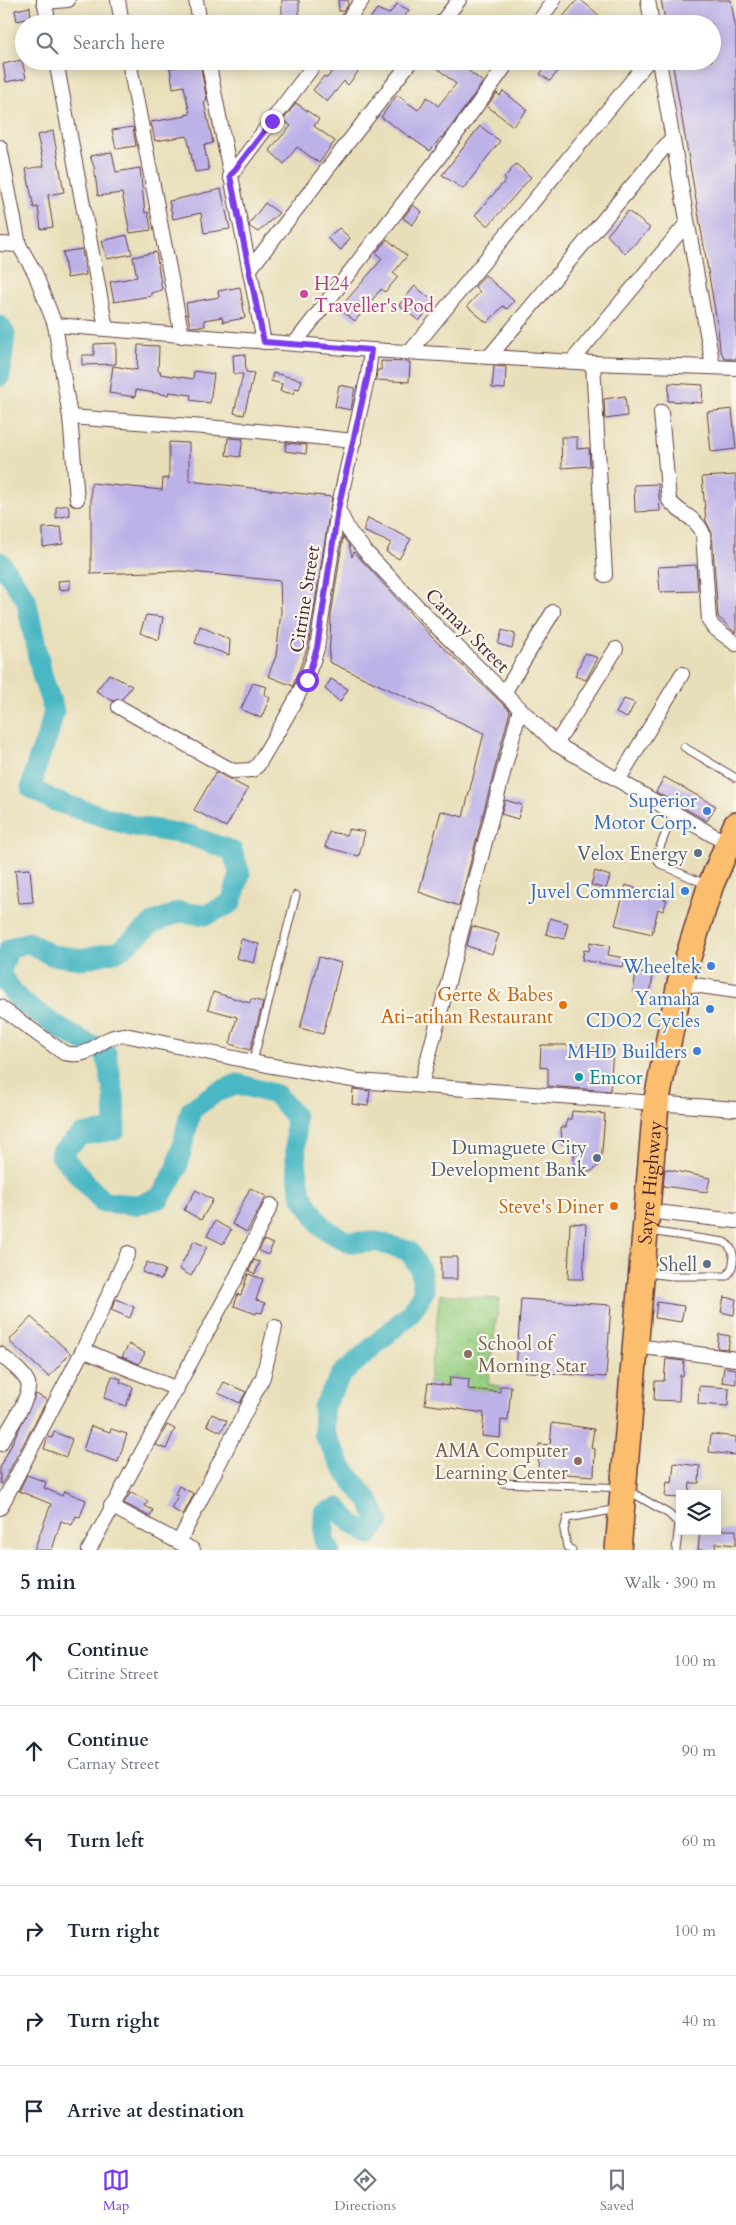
<!DOCTYPE html>
<html lang="en">
<head>
<meta charset="utf-8">
<style>
	body { margin:0; font-family:Cardo,serif; background:#f6f6f7; color:#1f2937 }
	.controls { position:absolute; right:15px; bottom:15px; display:grid; overflow:hidden; border-radius:0px; box-shadow:0 2px 12px #0003 }
	.controls button { width:45px; height:45px; display:grid; place-items:center; padding:0; border:0; border-bottom:1px solid #e0e1e3; background:#fff; color:#1f2937; font:25px sans-serif }
	.stop { position:absolute; width:15px; height:15px; margin:-11px; border:4px solid #7c3aed; border-radius:50%; background:#fff }
	.stop.end { background:#7c3aed; border-color:#fff; box-shadow:0 1px 5px #0008 }
	.list { margin:0; padding:0; list-style:none }
	h2 { display:flex; justify-content:space-between; align-items:center; height:65px; margin:0; padding:0 20px; font-size:21px }
	h2 small { font-size:16px; font-weight:400; color:#747a83 }
	.list li { display:grid; grid-template-columns:32px 1fr auto; gap:15px; align-items:center; box-sizing:border-box; height:90px; padding:0 20px; border-top:1px solid #e0e1e3 }
	.list b { display:block; font-size:19px; white-space:nowrap }
	.list p { margin:0; font-size:16px; white-space:nowrap; color:#747a83 }
	.list em { font-size:16px; font-style:normal; color:#747a83 }
	.icon { flex:none; width:28px; height:28px; fill:none; stroke:currentColor; stroke-width:2; stroke-linecap:round; stroke-linejoin:round }
	.map { position:relative; flex:none; width:736px; height:1550px; overflow:hidden }
	.search { position:absolute; background:#fff; box-shadow:0 2px 12px #0003; left:15px; right:15px; top:15px; height:55px; display:flex; align-items:center; gap:12px; box-sizing:border-box; padding:0 18px; border-radius:28px; color:#747a83; font-size:19px }
	.sheet { height:605px; background:#fff }
	nav { display:flex; justify-content:space-around; align-items:center; box-sizing:border-box; height:70px; border-top:1px solid #e0e1e3; background:#fff; font-size:14px; color:#747a83 }
	nav a { display:grid; justify-items:center; gap:2px }
	nav .on { color:#7c3aed }
	.map>svg:first-child { display:block }
</style>
</head>
<body>
<div class="map">
<svg width="736" height="1550" viewBox="0 0 736 1550">
	<defs>
		<pattern id="park-crowns" width="20" height="18" patternUnits="userSpaceOnUse" patternTransform="scale(1.25)"><rect width="20" height="18" fill="#98d083"/><path d="M2 6a3 3 0 1 1 6 0M12 15a3 3 0 1 1 6 0" fill="none" stroke="#84b271"/></pattern>
	</defs>
	<rect width="100%" height="100%" fill="#fbf7ec"/>
	<filter id="ink" filterUnits="userSpaceOnUse"><feTurbulence type="fractalNoise" baseFrequency=".02" numOctaves="2"/><feDisplacementMap in="SourceGraphic" scale="10" xChannelSelector="R" yChannelSelector="G"/><feConvolveMatrix kernelMatrix="1 2 1 2 8 2 1 2 1" color-interpolation-filters="sRGB"/></filter>
	<filter id="wash" filterUnits="userSpaceOnUse"><feTurbulence type="fractalNoise" baseFrequency=".0096" numOctaves="4" result="noise"/><feDisplacementMap in="SourceGraphic" scale="20" xChannelSelector="R" yChannelSelector="G"/><feGaussianBlur stdDeviation="1.12" result="paint"/><feColorMatrix in="noise" values="0 0 0 0 0 0 0 0 0 0 0 0 0 0 0 0 0 1.4 0 .05"/><feComposite in="paint" operator="in"/></filter>
	<g filter="url(#wash)">
		<rect width="100%" height="100%" fill="#e8dfba"/>
		<polygon fill="url(#park-crowns)" stroke="#717857" points="440,1294 499,1299 488,1384 500,1386 497,1419 488,1391 467,1389 468,1379 450,1377 449,1386 429,1383"/>
		<g fill="none" stroke-linecap="round" stroke-linejoin="round">
			<g stroke="#4ab7c4" stroke-width="21">
				<polyline points="0,326 5,334 0,376"/>
				<polyline points="0,562 26,599 42,675 54,711 48,735 38,760 31,788 54,801 92,813 133,826 189,835 232,851 240,874 231,903 206,915 179,912 153,923 119,951 82,959 51,955 28,942 9,949 0,974"/>
				<polyline points="0,974 19,1000 64,1031 106,1053 114,1095 115,1130 81,1135 60,1154 103,1202 136,1205 160,1198 177,1168 191,1110 215,1093 238,1084 277,1095 295,1117 296,1162 301,1194 322,1227 347,1242 377,1242 409,1251 420,1269 424,1291 410,1314 342,1374 323,1407 324,1434 344,1470 369,1501 379,1521 370,1534 351,1523 338,1508 324,1514 324,1541 330,1550"/>
			</g>
		</g>
		<g id="blocks">
			<g fill="#bdb2e8">
				<rect x="282" y="0" width="17" height="24"/>
				<polygon points="338,0 348,0 348,5 344,11 339,11"/>
				<polygon points="577,0 581,0 601,17 595,24 557,24"/>
				<polygon points="661,0 731,0 736,31 736,359 725,359 720,350 718,328 672,61 712,61 712,24 666,24"/>
				<polygon points="397,4 409,10 402,20 411,24 374,24 369,20 377,9 389,14"/>
				<polygon points="30,7 31,18 17,21 15,10"/>
				<polygon points="22,60 26,78 6,82 3,64"/>
				<polygon points="340,61 344,61 358,72 348,85 344,81 327,102 313,90 324,76 327,78"/>
				<polygon points="429,61 470,61 465,68 483,82 443,138 441,137 430,151 381,117 397,95 418,110 427,97 438,106 456,84"/>
				<polygon points="550,61 566,61 550,81 540,74"/>
				<polygon points="200,63 207,101 204,102 213,143 204,145 209,170 195,172 187,136 155,141 151,122 186,116 185,115 190,114 184,86 173,88 170,68"/>
				<polygon points="503,91 527,110 513,126 487,106 497,93 500,96"/>
				<polygon points="296,103 319,119 314,126 335,141 319,163 297,147 284,164 269,150 291,126 283,120"/>
				<polygon points="480,126 500,141 463,189 442,175"/>
				<polygon points="133,127 136,146 116,149 112,130"/>
				<polygon points="53,131 64,192 48,195 53,227 41,229 38,207 34,208 26,169 44,166 37,135"/>
				<polygon points="112,152 116,172 140,168 145,213 148,212 151,230 130,233 122,193 98,196 94,167 90,156"/>
				<polygon points="516,164 531,177 488,226 475,215 506,180 504,178"/>
				<polygon points="221,189 230,229 204,233 201,213 173,219 169,201"/>
				<polygon points="265,203 279,213 258,232 250,227 249,224"/>
				<polygon points="413,205 422,212 412,225 403,218"/>
				<polygon points="628,211 650,228 625,254 607,235"/>
				<polygon points="339,228 350,238 341,250 327,238"/>
				<polygon points="127,235 132,254 107,259 102,241"/>
				<polygon points="387,239 407,256 393,273 398,277 385,292 381,289 355,321 339,309 382,259 376,253"/>
				<polygon points="82,249 86,275 67,278 63,252"/>
				<polygon points="156,252 162,290 151,293 151,296 114,302 110,282 137,277 133,257"/>
				<polygon points="485,275 514,301 507,309 503,306 487,323 467,306 480,292 475,287"/>
				<polygon points="415,286 434,302 419,321 399,305"/>
				<polygon points="240,287 245,318 223,322 222,317 204,320 205,326 190,327 186,303 219,297 218,291"/>
				<polygon points="116,343 116,364 82,365 82,355 94,355 94,344"/>
				<polygon points="138,345 159,346 158,371 161,371 160,374 193,379 194,371 214,374 210,403 190,400 191,395 169,392 168,395 136,390 135,397 109,393 113,366 137,370"/>
				<polygon points="245,354 246,372 254,373 244,415 234,413 243,374 234,374 233,355"/>
				<polygon points="381,361 410,362 409,382 376,380 377,370 381,370"/>
				<polygon points="494,366 506,367 505,389 492,388"/>
				<polygon points="273,373 302,380 299,389 295,388 293,394 280,391 282,384 271,381"/>
				<polygon points="669,383 703,385 702,403 668,401"/>
				<polygon points="339,385 355,388 351,410 335,407"/>
				<polygon points="625,396 627,416 605,419 604,399"/>
				<polygon points="732,409 736,449 711,452 707,412"/>
				<polygon points="561,437 577,437 577,449 589,448 590,466 562,468"/>
				<polygon points="228,438 243,439 240,457 226,455"/>
				<polygon points="169,442 189,443 189,481 332,497 308,646 293,686 268,676 276,656 281,612 280,581 182,571 91,574 91,483 162,490 163,478 169,479"/>
				<polygon points="286,443 307,445 306,454 285,451"/>
				<polygon points="736,475 736,633 718,617 712,533 706,521 702,477"/>
				<polygon points="658,484 660,511 635,512 634,485"/>
				<polygon points="68,505 70,515 56,518 56,507"/>
				<polygon points="368,518 411,539 399,559 386,552 391,543 363,531"/>
				<polygon points="61,527 63,544 43,547 43,528"/>
				<polygon points="343,537 349,545 352,557 354,552 433,638 510,711 459,906 419,892 441,811 463,817 484,733 329,662 331,616"/>
				<polygon points="696,565 698,591 660,592 658,567"/>
				<polygon points="70,580 70,589 59,590 58,581"/>
				<polygon points="146,615 163,617 159,640 140,633"/>
				<polygon points="200,626 230,640 229,655 195,643"/>
				<polygon points="502,630 515,634 512,648 498,644"/>
				<polygon points="585,653 598,658 586,680 575,676"/>
				<polygon points="109,674 132,686 122,699 113,701 96,691"/>
				<polygon points="331,679 348,689 340,702 325,689"/>
				<polygon points="253,683 267,687 264,694 270,698 261,718 241,709"/>
				<polygon points="624,699 635,703 627,718 616,713"/>
				<polygon points="216,772 248,789 226,827 194,810"/>
				<polygon points="664,777 716,806 707,821 656,792"/>
				<polygon points="505,800 522,805 518,819 501,814"/>
				<polygon points="349,829 365,832 359,856 325,847 329,832 346,835"/>
				<polygon points="30,869 33,902 19,903 15,870"/>
				<polygon points="595,871 610,876 606,889 591,885"/>
				<polygon points="626,885 667,900 663,911 658,909 652,934 615,925"/>
				<polygon points="550,918 568,923 564,939 546,934"/>
				<polygon points="472,926 499,934 492,954 467,946"/>
				<polygon points="241,939 259,944 254,963 236,958"/>
				<polygon points="590,942 610,946 608,955 625,958 623,967 582,960 584,950 589,951"/>
				<polygon points="319,957 341,963 323,1034 300,1028"/>
				<polygon points="636,972 653,975 650,994 633,992"/>
				<polygon points="213,992 250,1003 251,999 263,1002 250,1050 230,1044 237,1017 208,1009"/>
				<polygon points="541,1045 564,1045 613,1050 610,1091 548,1086 548,1068 540,1067"/>
				<polygon points="353,1089 370,1091 368,1106 352,1104"/>
				<polygon points="572,1111 605,1114 601,1163 591,1172 573,1170 575,1144 562,1144 561,1127 566,1127 567,1119 571,1119"/>
				<polygon points="665,1169 710,1178 707,1192 663,1186"/>
				<polygon points="250,1188 266,1196 247,1232 232,1224"/>
				<polygon points="196,1190 213,1200 201,1220 184,1210"/>
				<polygon points="215,1221 231,1230 223,1244 207,1236"/>
				<polygon points="570,1223 586,1224 583,1279 568,1279"/>
				<polygon points="264,1240 273,1244 268,1255 259,1251"/>
				<polygon points="194,1241 207,1247 191,1276 179,1269"/>
				<rect x="441" y="1257" width="16" height="22"/>
				<polygon points="254,1260 260,1262 255,1274 249,1271"/>
				<polygon points="147,1262 165,1270 161,1280 142,1272"/>
				<polygon points="248,1274 263,1279 256,1300 265,1303 262,1313 257,1312 256,1314 234,1306 238,1294 241,1295"/>
				<polygon points="724,1297 736,1299 734,1315 721,1312"/>
				<polygon points="116,1299 134,1307 130,1318 111,1310"/>
				<polygon points="521,1299 611,1305 606,1377 516,1371"/>
				<polygon points="657,1302 684,1306 681,1322 655,1318"/>
				<polygon points="31,1317 70,1353 49,1377 9,1341"/>
				<polygon points="719,1334 730,1336 728,1349 717,1348"/>
				<polygon points="129,1344 145,1353 139,1364 122,1357"/>
				<polygon points="666,1359 684,1361 683,1376 680,1375 679,1401 654,1400 655,1381 664,1381"/>
				<polygon points="724,1367 736,1369 736,1384 722,1382"/>
				<polygon points="112,1376 121,1379 120,1382 133,1387 126,1406 104,1398"/>
				<polygon points="450,1377 469,1379 468,1389 500,1392 500,1386 511,1386 508,1421 501,1420 500,1438 482,1436 484,1413 425,1404 428,1383 449,1386"/>
				<polygon points="224,1382 246,1392 240,1403 218,1393"/>
				<polygon points="699,1386 729,1388 728,1406 698,1404"/>
				<polygon points="36,1394 47,1400 2,1484 0,1483 0,1468"/>
				<polygon points="212,1414 227,1421 221,1432 207,1425"/>
				<polygon points="552,1423 594,1429 591,1448 595,1449 594,1476 538,1472 539,1444 550,1445"/>
				<polygon points="167,1425 175,1429 166,1449 156,1445"/>
				<polygon points="91,1426 110,1432 111,1429 127,1434 118,1462 83,1450"/>
				<polygon points="54,1432 72,1439 66,1457 44,1449 48,1437 52,1438"/>
				<polygon points="711,1434 736,1437 736,1455 709,1452"/>
				<polygon points="674,1463 700,1466 699,1483 690,1483 689,1494 680,1494 680,1498 665,1497 667,1482 672,1483"/>
				<polygon points="27,1475 46,1482 44,1488 62,1496 64,1491 86,1500 80,1517 76,1516 72,1525 61,1521 52,1550 34,1550 51,1504 19,1491"/>
				<polygon points="179,1486 194,1494 183,1515 171,1508 178,1496 175,1494"/>
				<polygon points="131,1492 148,1501 145,1506 153,1510 150,1517 124,1503"/>
				<polygon points="717,1530 736,1530 736,1545 716,1543 715,1550 698,1550 700,1531 717,1531"/>
			</g>
		</g>
	</g>
	<g filter="url(#ink)">
		<use href="#blocks" fill-opacity="0" stroke="#623c40" stroke-width="1"/>
		<g fill="none" stroke-linecap="round" stroke-linejoin="round">
			<g stroke="#623c40" stroke-width="9">
				<g id="lane">
					<polyline points="684,747 736,778"/>
					<polyline points="674,812 656,857 660,864 705,884"/>
					<polyline points="253,1061 296,895"/>
					<path d="M647,1273l25,3h55c9,-11 9,-27 -3,-34l-75,-11"/>
					<polyline points="503,1483 624,1488 669,1514 679,1524 676,1550"/>
					<polyline points="572,1550 567,1547 564,1530 567,1518 618,1509"/>
				</g>
			</g>
			<g stroke="#623c40" stroke-width="16">
				<g id="street">
					<polyline points="44,0 49,24"/>
					<polyline points="118,0 122,24"/>
					<polyline points="196,0 200,24"/>
					<polyline points="648,0 652,24"/>
					<polyline points="44,2 68,0"/>
					<polyline points="345,24 362,0"/>
					<polyline points="440,24 459,0"/>
					<polyline points="537,24 554,0"/>
					<polyline points="56,61 106,328"/>
					<polyline points="129,61 182,336"/>
					<polyline points="208,61 264,342"/>
					<polyline points="659,61 713,367"/>
					<polyline points="0,147 19,245"/>
					<polyline points="230,176 317,61"/>
					<polyline points="0,244 19,245 35,273 55,325 371,350 593,363 736,368"/>
					<polyline points="250,269 411,61"/>
					<polyline points="55,325 70,417 258,431 354,441"/>
					<polyline points="295,343 449,144 509,61"/>
					<polyline points="371,350 368,375 338,509 349,531 366,552 434,624 556,744 728,844"/>
					<polyline points="410,352 648,61"/>
					<polyline points="489,357 672,138"/>
					<polyline points="572,361 687,223"/>
					<polyline points="593,363 605,575"/>
					<path d="M661,412l8,88c10,14 28,17 34,34l6,86 4,7 23,17"/>
					<polyline points="70,417 77,499"/>
					<polyline points="504,693 553,612"/>
					<path d="M119,707l114,64 19,-1 6,-5c22,-38 47,-75 59,-117l21,-139"/>
					<polyline points="556,744 616,649"/>
					<polyline points="619,779 682,674"/>
					<polyline points="680,983 736,991"/>
					<path d="M0,1007l64,46c30,7 31,-16 61,-18l142,30 91,16 378,28"/>
					<polyline points="421,1085 520,709"/>
					<polyline points="647,1211 736,1221"/>
					<polyline points="636,1346 736,1359"/>
					<polyline points="83,1350 177,1389"/>
					<path d="M0,1354c8,8 24,18 28,29 4,13 -21,49 -28,61"/>
					<polyline points="111,1506 193,1550"/>
					<polyline points="0,1508 83,1350 128,1253"/>
					<polyline points="179,1542 263,1377 275,1327"/>
					<polyline points="89,1550 234,1282 271,1205"/>
				</g>
			</g>
			<g stroke="#623c40" stroke-width="28">
				<g id="highway">
					<path id="s1" d="M618,1550l38,-446 24,-121 30,-96 26,-62"/>
				</g>
			</g>
			<use href="#lane" stroke="#fff" stroke-width="7"/>
			<use href="#street" stroke="#fff" stroke-width="14"/>
			<use href="#highway" stroke="#fbbe6e" stroke-width="25"/>
		</g>
	</g>
	<g fill="none" stroke-linecap="round" stroke-linejoin="round" filter="url(#ink)">
		<polyline stroke="#7c3aed" stroke-width="6" points="272,121 230,176 264,342 371,350 368,375 338,509 317,648 307,680"/>
	</g>
	<circle fill="#d1479c" stroke="#fbf7ec" stroke-width="2" cx="304" cy="294" r="5"/>
	<g fill="#3f7fe0" stroke="#fbf7ec" stroke-width="2">
		<circle cx="707" cy="811" r="5"/>
		<circle cx="685" cy="891" r="5"/>
		<circle cx="711" cy="966" r="5"/>
		<circle cx="710" cy="1009" r="5"/>
		<circle cx="697" cy="1051" r="5"/>
	</g>
	<g fill="#5c6f8a" stroke="#fbf7ec" stroke-width="2">
		<circle cx="698" cy="853" r="5"/>
		<circle cx="597" cy="1158" r="5"/>
		<circle cx="707" cy="1264" r="5"/>
	</g>
	<g fill="#e8710a" stroke="#fbf7ec" stroke-width="2">
		<circle cx="563" cy="1005" r="5"/>
		<circle cx="614" cy="1206" r="5"/>
	</g>
	<circle fill="#0f9aa8" stroke="#fbf7ec" stroke-width="2" cx="579" cy="1077" r="5"/>
	<g fill="#8d6e63" stroke="#fbf7ec" stroke-width="2">
		<circle cx="468" cy="1354" r="5"/>
		<circle cx="578" cy="1461" r="5"/>
	</g>
	<g text-anchor="middle" stroke-width="4.5" stroke-linejoin="round" paint-order="stroke">
		<g font-size="19" fill="#b23c85" stroke="#fbf7ec" text-anchor="start">
			<text x="314" y="290">H24<tspan x="314" dy="22">Traveller's Pod</tspan></text>
		</g>
		<g font-size="19" fill="#4a1f2b" stroke="#fbf7ec">
			<text transform="translate(304 599) rotate(-81)" y="7">Citrine Street</text>
			<text transform="translate(468 630) rotate(45)" y="7">Carnay Street</text>
			<text dy="7" stroke="none"><textPath href="#s1" startOffset="369">Sayre Highway</textPath></text>
		</g>
		<g font-size="19" fill="#366cbe" stroke="#fbf7ec" text-anchor="end">
			<text x="697" y="807">Superior<tspan x="697" dy="22">Motor Corp.</tspan></text>
			<text x="675" y="898">Juvel Commercial</text>
			<text x="701" y="973">Wheeltek</text>
			<text x="700" y="1005">Yamaha<tspan x="700" dy="22">CDO2 Cycles</tspan></text>
			<text x="687" y="1058">MHD Builders</text>
		</g>
		<g font-size="19" fill="#4e5e75" stroke="#fbf7ec" text-anchor="end">
			<text x="688" y="860">Velox Energy</text>
			<text x="587" y="1154">Dumaguete City<tspan x="587" dy="22">Development Bank</tspan></text>
			<text x="697" y="1271">Shell</text>
		</g>
		<g font-size="19" fill="#c56008" stroke="#fbf7ec" text-anchor="end">
			<text x="553" y="1001">Gerte &amp; Babes<tspan x="553" dy="22">Ati-atihan Restaurant</tspan></text>
			<text x="604" y="1213">Steve's Diner</text>
		</g>
		<g font-size="19" fill="#0d838f" stroke="#fbf7ec" text-anchor="start">
			<text x="589" y="1084">Emcor</text>
		</g>
		<g font-size="19" fill="#785e54" stroke="#fbf7ec" text-anchor="start">
			<text x="478" y="1350">School of<tspan x="478" dy="22">Morning Star</tspan></text>
			<text x="568" y="1457" text-anchor="end">AMA Computer<tspan x="568" dy="22">Learning Center</tspan></text>
		</g>
	</g>
</svg>
<div class="controls">
<button><svg class="icon" aria-label="layers" viewBox="0 0 24 24"><path d="M12 4l9 5-9 5-9-5zM3 14l9 5 9-5"/></svg></button>
</div>
<div class="stop" style="left:307px;top:680px"></div>
<div class="stop end" style="left:272px;top:121px"></div>
<div class="search"><svg class="icon" aria-label="search" viewBox="0 0 24 24"><circle cx="10" cy="10" r="6"/><path d="M15 15l6 6"/></svg>Search here</div>
</div>
<section class="sheet">
<h2>5 min<small>Walk · 390 m</small></h2>
<ul class="list">
<li><svg class="icon" aria-label="ahead" viewBox="0 0 24 24"><path d="M12 20V5M6 11l6-6 6 6"/></svg><div><b>Continue</b><p>Citrine Street</p></div><em>100 m</em></li>
<li><svg class="icon" aria-label="ahead" viewBox="0 0 24 24"><path d="M12 20V5M6 11l6-6 6 6"/></svg><div><b>Continue</b><p>Carnay Street</p></div><em>90 m</em></li>
<li><svg class="icon" aria-label="left" viewBox="0 0 24 24"><path d="M17 20v-9H6M10 6l-5 5 5 5"/></svg><div><b>Turn left</b></div><em>60 m</em></li>
<li><svg class="icon" aria-label="right" viewBox="0 0 24 24"><path d="M7 20v-9h11M14 6l5 5-5 5"/></svg><div><b>Turn right</b></div><em>100 m</em></li>
<li><svg class="icon" aria-label="right" viewBox="0 0 24 24"><path d="M7 20v-9h11M14 6l5 5-5 5"/></svg><div><b>Turn right</b></div><em>40 m</em></li>
<li><svg class="icon" aria-label="arrive" viewBox="0 0 24 24"><path d="M6 21V4h12l-3 4 3 4H6"/></svg><div><b>Arrive at destination</b></div></li>
</ul>
</section>
<nav>
<a class="on"><svg class="icon" aria-label="map" viewBox="0 0 24 24"><path d="M3 6l6-2 6 2 6-2v14l-6 2-6-2-6 2zM9 4v14M15 6v14"/></svg>Map</a>
<a><svg class="icon" aria-label="directions" viewBox="0 0 24 24"><path d="M12 3l9 9-9 9-9-9zM9 14v-3h6M13 9l2 2-2 2"/></svg>Directions</a>
<a><svg class="icon" aria-label="saved" viewBox="0 0 24 24"><path d="M7 4h10v16l-5-4-5 4z"/></svg>Saved</a>
</nav>
</body>
</html>
